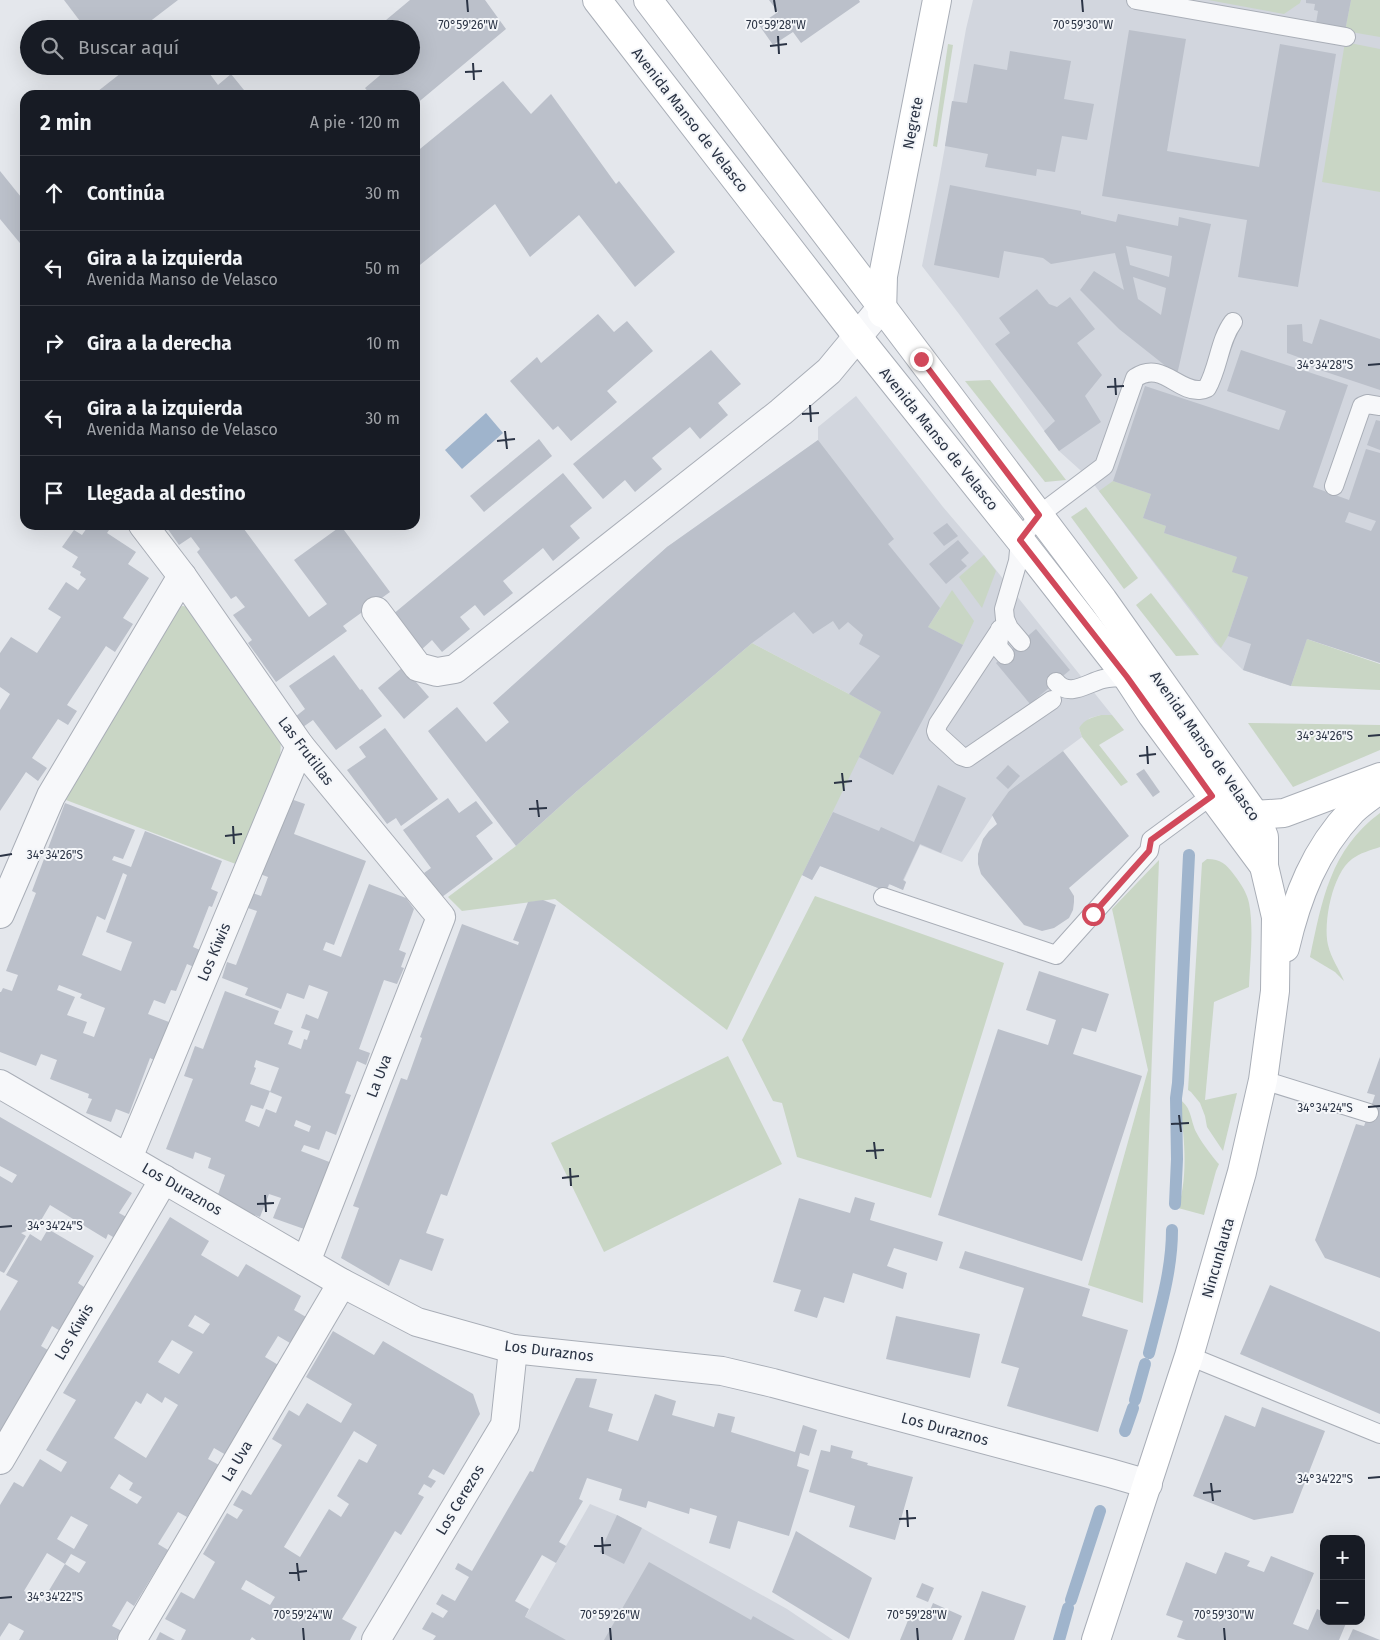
<!DOCTYPE html>
<html lang="es">
<head>
<meta charset="utf-8">
<style>
	body { margin:0; font-family:"Fira Sans",sans-serif; background:#20242c; color:#f1f3f6 }
	.controls { position:absolute; right:15px; bottom:15px; display:grid; overflow:hidden; border-radius:10px; box-shadow:0 5px 20px #0002 }
	.controls button { width:45px; height:45px; display:grid; place-items:center; padding:0; border:0; border-bottom:1px solid #363941; background:#171b24; color:#f1f3f6; font:25px sans-serif }
	.stop { position:absolute; width:15px; height:15px; margin:-11px; border:4px solid #d1495b; border-radius:50%; background:#fff }
	.stop.end { background:#d1495b; border-color:#fff; box-shadow:0 1px 5px #0008 }
	.list { margin:0; padding:0; list-style:none }
	h2 { display:flex; justify-content:space-between; align-items:center; height:65px; margin:0; padding:0 20px; font-size:21px }
	h2 small { font-size:16px; font-weight:400; color:#9ea1a6 }
	.list li { display:grid; grid-template-columns:32px 1fr auto; gap:15px; align-items:center; box-sizing:border-box; height:75px; padding:0 20px; border-top:1px solid #363941 }
	.list b { display:block; font-size:19px; white-space:nowrap }
	.list p { margin:0; font-size:16px; white-space:nowrap; color:#9ea1a6 }
	.list em { font-size:16px; font-style:normal; color:#9ea1a6 }
	.icon { flex:none; width:28px; height:28px; fill:none; stroke:currentColor; stroke-width:2; stroke-linecap:round; stroke-linejoin:round }
	.map { position:relative; flex:none; width:1380px; height:1640px; overflow:hidden }
	.search { position:absolute; background:#171b24; box-shadow:0 5px 20px #0002; left:20px; top:20px; width:400px; height:55px; display:flex; align-items:center; gap:12px; box-sizing:border-box; padding:0 18px; border-radius:28px; color:#9ea1a6; font-size:19px }
	.panel { position:absolute; background:#171b24; box-shadow:0 5px 20px #0002; left:20px; top:90px; width:400px; height:440px; border-radius:15px }
	.map>svg:first-child { display:block }
</style>
</head>
<body>
<div class="map">
<svg width="1380" height="1640" viewBox="0 0 1380 1640">
	<rect width="100%" height="100%" fill="#e4e7ec"/>
	<g fill="#d2d6de">
		<polygon points="973,0 1380,0 1380,663 1308,639 1291,686 1243,670 1215,643 1089,478 1059,451 959,314 922,266 939,180 966,29"/>
		<polygon points="856,396 943,507 984,555 1112,715 1101,715 1090,718 1079,728 1082,737 1009,791 962,862 920,845 904,880 906,882 903,890 890,884 886,891 820,866 812,880 802,875 849,694 752,643 577,791 509,722 493,703 667,547 818,440 818,427"/>
		<polygon points="590,1504 617,1515 642,1528 787,1609 833,1640 512,1640"/>
	</g>
	<g fill="#c9d6c5">
		<polygon points="1208,0 1301,0 1300,3 1284,14"/>
		<polygon points="1351,0 1380,0 1380,37 1345,31"/>
		<polygon points="1345,42 1380,49 1380,192 1322,182"/>
		<polygon points="948,44 953,45 937,147 933,146"/>
		<polygon points="990,380 1066,480 1045,482 965,381"/>
		<polygon points="1113,481 1151,494 1143,518 1166,526 1164,533 1237,557 1233,572 1248,577 1228,636 1221,648 1099,491"/>
		<polygon points="1086,507 1138,578 1124,589 1071,517"/>
		<polygon points="984,555 996,571 982,608 959,577"/>
		<polygon points="952,590 974,621 963,645 928,627"/>
		<polygon points="1151,593 1199,655 1176,656 1136,605"/>
		<polygon points="182,606 191,607 281,738 280,762 241,866 58,797 166,617"/>
		<polygon points="1307,639 1380,664 1380,690 1291,686"/>
		<polygon points="752,643 849,694 881,712 727,1030 555,899 462,911 448,897 516,846 577,791"/>
		<path d="M1101,715h11l12,15 -25,15 29,37 -7,4 -39,-49 -3,-9c6,-9 12,-10 22,-13z"/>
		<polygon points="1248,723 1380,725 1380,750 1293,787"/>
		<path d="M1380,813v34c-9,3 -20,6 -28,12 -20,15 -29,64 -24,86 3,13 11,24 16,36l-9,-9 -25,-15c12,-56 20,-107 70,-144z"/>
		<path d="M1207,859c14,0 19,5 28,17 6,8 12,17 14,27 5,26 1,58 0,84l-35,15 -9,98 32,-7 -14,58 -16,-24 -2,-11 -5,-13 -9,-11 -3,-2 14,-227z"/>
		<polygon points="1159,860 1143,1303 1088,1285 1148,1070 1112,909"/>
		<polygon points="815,896 1004,963 931,1198 797,1157 782,1103 773,1101 742,1040"/>
		<polygon points="728,1056 782,1164 604,1252 551,1143"/>
		<path d="M1179,1099c11,7 11,16 15,28 2,8 19,31 25,37l-3,7 -12,44 -26,-7c11,-33 6,-76 1,-109z"/>
	</g>
	<polygon fill="#9fb4cc" points="486,413 503,433 462,469 445,450"/>
	<g fill="none" stroke-linecap="round" stroke-linejoin="round">
		<g stroke="#9fb4cc" stroke-width="12">
			<polyline points="1175,1204 1177,1159 1176,1098 1178,1083 1189,855"/>
			<path d="M1149,1353c10,-40 23,-81 23,-123"/>
			<polyline points="1135,1400 1145,1364"/>
			<polyline points="1125,1431 1133,1408"/>
			<polyline points="1071,1600 1100,1511"/>
			<polyline points="1059,1640 1068,1608"/>
		</g>
	</g>
	<g fill="#bbc0ca" fill-rule="evenodd">
		<polygon points="64,0 178,0 140,29 86,29"/>
		<polygon points="410,0 485,0 506,29 415,105 415,95 371,95 365,88 391,66 411,66 411,29 394,29 386,20"/>
		<polygon points="769,0 859,0 860,2 801,43 793,32 773,45 759,25 778,12"/>
		<polygon points="1306,0 1351,0 1345,31 1315,29 1318,11 1314,10 1315,4 1306,3"/>
		<polygon points="1129,30 1186,39 1167,151 1259,167 1280,44 1336,54 1298,287 1238,277 1247,220 1102,196"/>
		<polygon points="1010,51 1071,61 1064,99 1094,104 1087,140 1062,136 1055,172 1037,169 1036,176 985,167 988,154 945,146 952,101 967,103 974,64 1007,70"/>
		<polygon points="130,66 204,66 218,85 231,74 248,95 93,95"/>
		<polygon points="503,81 531,114 551,94 616,184 619,181 675,252 635,287 579,215 530,257 495,204 415,269 415,153"/>
		<polygon points="0,171 25,202 24,248 0,219"/>
		<path d="M950,185l131,26v3l35,8 2,-8 60,12 1,-9 32,7 -34,151 -58,-46 -39,-39 14,-19 30,19 -9,-37 -64,11 -8,-6 -39,-7 -5,27 -65,-13zM1126,246l46,10 -3,21 -39,-12zM1133,277l33,11 -5,27 -23,-16z"/>
		<polygon points="1037,289 1049,304 1057,307 1070,297 1095,329 1077,343 1102,375 1085,396 1101,422 1059,451 1044,431 1055,421 995,344 1010,333 999,318"/>
		<polygon points="598,314 614,332 627,321 653,351 607,391 617,402 571,441 558,426 553,430 510,381 537,357 541,363"/>
		<polygon points="1320,319 1380,339 1380,390 1305,365 1306,360 1287,353 1287,325 1302,324 1303,341 1312,344"/>
		<polygon points="711,350 741,384 718,403 728,415 700,439 690,427 652,458 662,469 635,492 625,480 603,499 573,464"/>
		<path d="M1241,350l107,35 -35,102 36,13 17,-51 14,4v210l-73,-24 -16,47 -48,-16 8,-26 -23,-8 20,-59 -16,-5 5,-15 -73,-24 2,-7 -23,-8 8,-24 -38,-13 32,-95 134,44 7,-19 -59,-20zM1349,512l27,9 -5,10 -26,-9z"/>
		<polygon points="1376,420 1380,421 1380,450 1367,445"/>
		<polygon points="539,439 552,456 484,512 470,496"/>
		<polygon points="818,440 894,539 888,544 940,608 928,627 963,645 893,775 859,757 881,712 849,694 880,656 859,644 863,635 848,622 839,630 833,621 813,634 794,612 752,643 577,791 516,846 428,731 457,707 486,742 509,722 493,703 667,547"/>
		<polygon points="563,473 592,508 570,526 580,538 553,561 543,548 503,581 513,593 484,616 475,605 460,617 470,629 442,652 432,640 421,650 392,615"/>
		<polygon points="947,523 958,536 944,546 933,533"/>
		<polygon points="89,525 108,525 111,527 107,533 136,552 128,564 149,578 123,618 133,624 115,652 106,646 67,705 77,711 68,725 58,719 32,758 47,768 38,781 26,772 0,811 0,710 10,694 0,687 0,653 11,637 37,653 61,617 48,609 66,582 78,590 86,579 80,575 81,572 72,567 78,557 62,547 74,530 82,535"/>
		<polygon points="165,525 241,525 309,617 327,604 294,560 341,526 390,592 343,626 347,631 276,682 248,643 252,640 233,615 245,607 236,596 231,599 197,552 200,549 191,537 179,545"/>
		<polygon points="958,540 969,553 961,560 967,566 946,584 929,564"/>
		<polygon points="1036,629 1070,670 1030,704 996,663"/>
		<polygon points="334,655 360,690 362,689 382,716 336,750 313,720 303,727 295,717 305,709 289,686"/>
		<polygon points="403,667 429,697 404,719 378,688"/>
		<polygon points="385,728 438,799 401,826 396,818 387,824 347,770 366,757 359,747"/>
		<polygon points="1063,751 1129,836 1069,888 1074,896 1074,902 1073,910 1069,918 1054,928 1042,931 1024,925 981,874 978,864 978,854 983,839 989,831 997,824 992,815 1009,791"/>
		<polygon points="1008,765 1020,776 1008,789 996,778"/>
		<polygon points="1144,769 1160,792 1153,797 1136,774"/>
		<polygon points="938,785 966,798 941,853 920,844 903,880 906,882 903,890 889,884 886,891 820,866 812,880 802,875 833,812 879,831 881,827 914,842"/>
		<path d="M288,798l17,6 -11,30 72,27 -32,84 -8,-3 -3,8 18,7 28,-73 37,14 8,11 -15,41 7,3 -5,14 3,1 -7,16 -13,-4 -25,69 11,4 -4,12 -9,-4 -12,32 6,2 -15,40 -10,-4 -7,19 -15,-5 -3,6 31,12 -25,67 -34,-12 8,-20 -12,-4 -9,23 -44,-17 9,-25 -17,-7 3,-10 -16,-6 -2,7 -27,-10 27,-70 -9,-3 11,-30 8,3 22,-58 54,20 -5,13 19,7 -5,13 13,5 3,-10 3,1 3,-9 -9,-3 5,-14 12,5 10,-27 -19,-7 -5,14 -17,-6 -6,16 -36,-14 3,-7 -26,-10 5,-16 9,3 21,-54 -9,-3 5,-15 8,3 7,-19 -8,-3zM256,1060l23,8 -9,24 12,5 -6,16 -10,-4 -7,18 -14,-6 6,-16 12,4 7,-18 -20,-7 6,-16 -2,-1zM296,1120l15,6 -2,6 -15,-6z"/>
		<polygon points="448,798 459,813 476,801 493,823 476,836 493,859 442,897 424,873 431,868 403,830"/>
		<path d="M65,803l70,27 -12,29 -9,-3 -2,4 19,7 14,-36 77,30 -11,28 7,3 -6,15 -3,-1 -16,41 7,3 -6,17 -7,-3 -11,27 -5,-1 -6,14 -11,-4 -6,14 21,8 -15,38 -4,-2 -21,56 -13,-5 -5,13 -25,-9 6,-14 -4,-1 1,-4 -39,-15 7,-19 -16,-6 -5,12 -36,-14v-60h1l2,-4 9,3 6,-16 -12,-4 30,-78 -4,-2zM123,873l4,2 -21,57 26,10 -11,29 -39,-16 15,-39 8,4zM59,985l23,9 -2,4 25,10 -11,29 -11,-4 4,-11 -20,-7 8,-18 -18,-7z"/>
		<polygon points="543,900 556,905 447,1196 441,1194 426,1233 444,1239 432,1271 400,1259 389,1286 341,1258 359,1208 353,1206 401,1078 407,1080 422,1038 420,1037 462,924 518,945 519,942 513,940 528,902"/>
		<polygon points="1039,971 1109,994 1096,1032 1082,1028 1073,1054 1142,1076 1082,1261 938,1215 998,1029 1048,1045 1056,1020 1026,1010"/>
		<polygon points="1380,1057 1380,1278 1325,1258 1315,1240 1356,1124 1364,1126 1369,1113 1375,1095 1367,1093"/>
		<polygon points="0,1117 132,1193 119,1213 130,1219 118,1240 108,1234 106,1239 50,1205 37,1227 21,1233 26,1236 4,1273 0,1271 0,1176 12,1183 17,1175 0,1166"/>
		<polygon points="855,1197 875,1203 870,1220 943,1242 937,1261 894,1248 887,1266 907,1273 903,1289 853,1273 844,1303 824,1297 817,1318 794,1311 801,1290 773,1282 799,1198 850,1213"/>
		<path d="M170,1217l39,24 -8,14 37,22 8,-13 55,32 -7,14 12,7 -16,26 -12,-7 -13,21 15,9 -54,89 -12,-7 -6,11 11,6 -32,52 -9,-5 -20,32 10,6 -34,56 -7,-5 -15,25 10,5 -6,9h-97l5,-9 -15,-8 -9,14v-132l14,-23 9,5 17,-28 21,13 6,-10 -21,-12 30,-50 -13,-7zM195,1315l15,9 -7,10 -15,-8zM172,1340l21,12 -14,22 -21,-12zM147,1393l15,10 3,-6 13,8 -32,53 -32,-20 22,-37 5,3zM119,1474l14,9 -4,7 13,7 -5,7 -27,-16zM71,1516l17,9 -14,24 -17,-10zM47,1553l18,11 -23,38 -18,-11zM71,1554l15,8 -7,11 -14,-9z"/>
		<polygon points="48,1229 94,1256 78,1283 87,1289 62,1332 52,1326 41,1346 53,1353 0,1443 0,1311 18,1281 6,1275 30,1234 41,1241"/>
		<polygon points="965,1251 1090,1289 1082,1316 1128,1330 1098,1432 1007,1406 1019,1368 1001,1363 1024,1288 959,1268"/>
		<polygon points="1270,1285 1380,1332 1380,1414 1240,1354"/>
		<polygon points="896,1316 980,1334 970,1378 886,1359"/>
		<path d="M333,1331l41,24 9,-14 90,53 7,20 -36,61 -11,-6 -5,8 8,4 -5,7 -7,-4 -6,10 6,3 -23,38 -6,-4 -46,77 -7,11 15,8 -7,13h-94l-4,-3 -2,3h-69l5,-10 -21,-11 16,-27 13,7 21,-37 -12,-8 24,-41 10,6 6,-9 -10,-5 9,-15 9,5 31,-50 -10,-6 17,-29 10,6 8,-13 34,20 11,-19 -46,-27zM354,1431l23,14 -10,18 -8,-4 -22,37 12,8 -8,13 -12,-8 -29,48 -16,-10zM246,1580l29,17 -5,8 -29,-16z"/>
		<polygon points="576,1378 597,1379 589,1407 613,1414 608,1431 638,1441 655,1394 676,1401 672,1415 714,1427 718,1413 735,1417 731,1432 795,1452 803,1425 817,1430 809,1456 800,1453 797,1466 809,1470 789,1536 738,1521 730,1549 709,1543 717,1516 690,1508 689,1514 648,1501 646,1508 619,1500 622,1489 587,1478 579,1499 583,1501 559,1542 566,1546 556,1563 542,1555 515,1601 529,1609 525,1617 566,1640 433,1640 436,1636 422,1629 432,1612 443,1618 448,1611 436,1604 442,1594 455,1601 469,1577 455,1569 458,1563 472,1571 530,1471 533,1472"/>
		<polygon points="1262,1407 1325,1431 1293,1513 1254,1520 1193,1496 1225,1415 1255,1427"/>
		<polygon points="831,1445 853,1451 851,1458 868,1463 867,1465 913,1477 895,1540 849,1527 855,1506 809,1492 821,1450 830,1452"/>
		<polygon points="617,1515 642,1528 624,1564 600,1552"/>
		<polygon points="796,1531 872,1578 849,1639 772,1592"/>
		<polygon points="1225,1552 1250,1561 1247,1566 1264,1572 1271,1556 1314,1573 1293,1624 1308,1630 1317,1609 1324,1612 1324,1621 1347,1621 1339,1640 1186,1640 1177,1637 1183,1621 1166,1615 1186,1562 1216,1574"/>
		<polygon points="649,1562 751,1620 753,1616 795,1640 604,1640"/>
		<polygon points="922,1583 934,1588 928,1602 916,1597"/>
		<polygon points="982,1591 1026,1606 1014,1640 964,1640"/>
		<polygon points="933,1603 962,1616 952,1640 900,1640 911,1613 926,1620"/>
		<polygon points="1353,1629 1380,1640 1348,1640"/>
		<polygon points="160,1632 175,1640 156,1640"/>
	</g>
	<g fill="none" stroke-linecap="round" stroke-linejoin="round">
		<g stroke="#a9aeb7" stroke-width="20">
			<g id="lane">
				<polyline points="1136,0 1346,37"/>
				<polyline points="1334,486 1362,406 1367,404 1380,406"/>
				<polyline points="1000,629 998,647 1005,655"/>
				<polyline points="1000,630 938,724 936,731 937,734 961,756 967,758 1052,700"/>
				<path d="M1021,642l-12,-14 -4,-9 -1,-10 14,-48 2,-21 19,-25 65,-49 31,-88c26,-18 43,14 65,12 2,0 5,-1 7,-2 12,-21 12,-47 26,-66"/>
				<path d="M1056,682c13,16 31,1 47,-3 8,-2 15,-2 24,-2"/>
				<polyline points="883,897 1056,955 1149,851 1151,840 1219,790"/>
				<polyline points="1263,1080 1369,1113"/>
				<polyline points="1189,1356 1380,1434"/>
			</g>
		</g>
		<g stroke="#a9aeb7" stroke-width="30">
			<g id="street">
				<polyline points="143,525 182,576 300,746 441,917 306,1262"/>
				<polyline points="376,611 418,667 437,672 455,669 781,412 829,371 882,307"/>
				<polyline points="0,914 51,796 182,576"/>
				<polyline points="0,1084 342,1283 417,1322 513,1349 722,1371 773,1383 1110,1473 1148,1484"/>
				<polyline points="128,1158 300,746"/>
				<polyline points="0,1460 164,1179"/>
				<polyline points="132,1640 342,1283"/>
				<polyline points="376,1640 505,1425 513,1349"/>
			</g>
		</g>
		<g stroke="#a9aeb7" stroke-width="30">
			<g id="secondary">
				<polyline points="597,0 857,336 1020,540 1127,677 1152,715 1264,866"/>
				<polyline points="648,0 882,307 1103,600 1256,816 1264,837 1264,866 1276,917 1275,991 1263,1080 1242,1172 1189,1356 1096,1640"/>
				<polyline points="882,313 883,276 937,0"/>
				<polyline points="1239,816 1284,813 1380,777"/>
				<path d="M1285,948c12,-52 30,-98 67,-137 8,-8 19,-15 28,-22"/>
			</g>
		</g>
		<use href="#lane" stroke="#f7f8fa" stroke-width="18"/>
		<use href="#street" stroke="#f7f8fa" stroke-width="28"/>
		<use href="#secondary" stroke="#fff" stroke-width="28"/>
	</g>
	<g fill="none" stroke-linecap="round" stroke-linejoin="round">
		<polyline stroke="#d1495b" stroke-width="6" points="921,359 1039,515 1020,540 1127,677 1212,796 1151,840 1149,851 1093,914"/>
	</g>
	<path fill="none" stroke="#2b3445" stroke-width="2" d="M467,0l1,12M774,0l2,12M1082,0l1,12M778,36l1,18M770,46l17,-2M473,63l1,17M465,72l17,-1M1368,365l12,-1M1115,378l1,17M1107,387l17,-1M810,405l1,17M802,414l17,-1M505,431l2,18M497,441l18,-2M1368,736l12,-1M1147,746l1,18M1139,756l17,-2M842,773l2,18M834,783l18,-2M537,800l2,17M529,809l18,-1M233,826l1,18M225,836l17,-2M0,856l12,-2M1368,1107l12,-1M1179,1115l2,17M1171,1124l18,-1M874,1142l2,17M866,1151l18,-1M570,1168l1,18M562,1178l17,-2M265,1195l1,17M257,1204l17,-1M0,1227l12,-1M1368,1478l12,-1M1211,1483l2,18M1203,1493l18,-2M907,1510l1,17M899,1519l17,-1M602,1537l1,17M594,1546l17,-1M297,1563l2,18M289,1573l18,-2M0,1598l12,-1M303,1628l1,12M610,1628l1,12M917,1628l1,12M1224,1628l1,12"/>
	<g text-anchor="middle" stroke-width="4" stroke-linejoin="round" paint-order="stroke">
		<g font-size="15" fill="#2b3445" stroke="#f4f6f9">
			<text transform="translate(690 120) rotate(52)" y="5">Avenida Manso de Velasco</text>
			<text transform="translate(913 123) rotate(-79)" y="5">Negrete</text>
			<text transform="translate(939 439) rotate(51)" y="5">Avenida Manso de Velasco</text>
			<text transform="translate(1205 746) rotate(55)" y="5">Avenida Manso de Velasco</text>
			<text transform="translate(306 751) rotate(53)" y="5">Las Frutillas</text>
			<text transform="translate(214 952) rotate(-67)" y="5">Los Kiwis</text>
			<text transform="translate(379 1076) rotate(-69)" y="5">La Uva</text>
			<text transform="translate(182 1189) rotate(30)" y="5">Los Duraznos</text>
			<text transform="translate(1218 1258) rotate(-74)" y="5">Nincunlauta</text>
			<text transform="translate(74 1332) rotate(-60)" y="5">Los Kiwis</text>
			<text transform="translate(549 1351) rotate(7)" y="5">Los Duraznos</text>
			<text transform="translate(945 1429) rotate(15)" y="5">Los Duraznos</text>
			<text transform="translate(237 1461) rotate(-59)" y="5">La Uva</text>
			<text transform="translate(460 1500) rotate(-59)" y="5">Los Cerezos</text>
		</g>
	</g>
	<g font-size="12" text-anchor="middle" fill="#2b3445" stroke="#f4f6f9" stroke-width="4" stroke-linejoin="round" paint-order="stroke">
		<text x="468" y="29">70°59'26"W</text>
		<text x="776" y="29">70°59'28"W</text>
		<text x="1083" y="29">70°59'30"W</text>
		<text x="1325" y="369">34°34'28"S</text>
		<text x="1325" y="740">34°34'26"S</text>
		<text x="55" y="859">34°34'26"S</text>
		<text x="1325" y="1112">34°34'24"S</text>
		<text x="55" y="1230">34°34'24"S</text>
		<text x="1325" y="1483">34°34'22"S</text>
		<text x="55" y="1601">34°34'22"S</text>
		<text x="303" y="1619">70°59'24"W</text>
		<text x="610" y="1619">70°59'26"W</text>
		<text x="917" y="1619">70°59'28"W</text>
		<text x="1224" y="1619">70°59'30"W</text>
	</g>
</svg>
<div class="controls">
<button>+</button>
<button>−</button>
</div>
<div class="stop" style="left:1093px;top:914px"></div>
<div class="stop end" style="left:921px;top:359px"></div>
<div class="search"><svg class="icon" aria-label="search" viewBox="0 0 24 24"><circle cx="10" cy="10" r="6"/><path d="M15 15l6 6"/></svg>Buscar aquí</div>
<section class="panel">
<h2>2 min<small>A pie · 120 m</small></h2>
<ul class="list">
<li><svg class="icon" aria-label="ahead" viewBox="0 0 24 24"><path d="M12 20V5M6 11l6-6 6 6"/></svg><div><b>Continúa</b></div><em>30 m</em></li>
<li><svg class="icon" aria-label="left" viewBox="0 0 24 24"><path d="M17 20v-9H6M10 6l-5 5 5 5"/></svg><div><b>Gira a la izquierda</b><p>Avenida Manso de Velasco</p></div><em>50 m</em></li>
<li><svg class="icon" aria-label="right" viewBox="0 0 24 24"><path d="M7 20v-9h11M14 6l5 5-5 5"/></svg><div><b>Gira a la derecha</b></div><em>10 m</em></li>
<li><svg class="icon" aria-label="left" viewBox="0 0 24 24"><path d="M17 20v-9H6M10 6l-5 5 5 5"/></svg><div><b>Gira a la izquierda</b><p>Avenida Manso de Velasco</p></div><em>30 m</em></li>
<li><svg class="icon" aria-label="arrive" viewBox="0 0 24 24"><path d="M6 21V4h12l-3 4 3 4H6"/></svg><div><b>Llegada al destino</b></div></li>
</ul>
</section>
</div>
</body>
</html>
